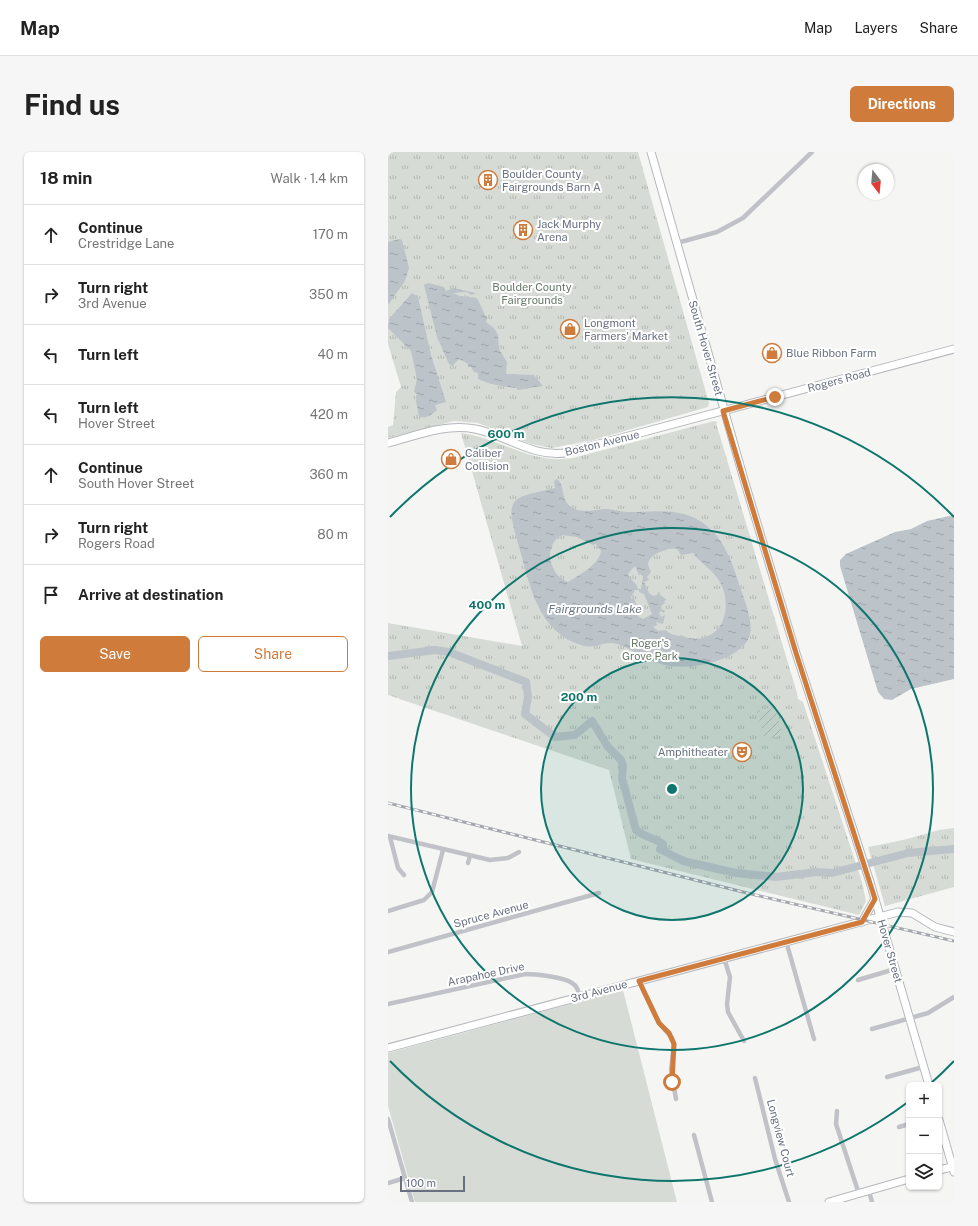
<!DOCTYPE html>
<html lang="en">
<head>
<meta charset="utf-8">
<style>
	body { margin:0; font-family:"Public Sans",sans-serif; background:#f6f6f6; color:#222 }
	.controls { position:absolute; right:12px; bottom:12px; display:grid; overflow:hidden; border-radius:6px; box-shadow:0 1px 3px #0004 }
	.controls button { width:36px; height:36px; display:grid; place-items:center; padding:0; border:0; border-bottom:1px solid #e0e0e0; background:#fff; color:#222; font:20px sans-serif }
	.compass { position:absolute; left:470px; top:12px; width:36px; height:36px; border-radius:50%; background:#fff; box-shadow:0 1px 3px #0004; rotate:164deg }
	.scale { position:absolute; left:12px; bottom:10px; width:65px; box-sizing:border-box; padding-left:4px; border:2px solid #697181; border-top:0; font-size:11px; line-height:14px; white-space:nowrap; color:#697181; -webkit-text-stroke:3px #fff; paint-order:stroke }
	.stop { position:absolute; width:12px; height:12px; margin:-9px; border:3px solid #ce7b3b; border-radius:50%; background:#fff }
	.stop.end { background:#ce7b3b; border-color:#fff; box-shadow:0 1px 4px #0008 }
	.list { margin:0; padding:0; list-style:none }
	h2 { display:flex; justify-content:space-between; align-items:center; height:52px; margin:0; padding:0 16px; font-size:17px }
	h2 small { font-size:13px; font-weight:400; color:#767676 }
	.list li { display:grid; grid-template-columns:26px 1fr auto; gap:12px; align-items:center; box-sizing:border-box; height:60px; padding:0 16px; border-top:1px solid #e0e0e0 }
	.list b { display:block; font-size:15px; white-space:nowrap }
	.list p { margin:0; font-size:13px; white-space:nowrap; color:#767676 }
	.list em { font-size:13px; font-style:normal; color:#767676 }
	.actions { display:flex; gap:8px; padding:12px 16px }
	.actions a { flex:1; padding:9px 0; border:1px solid #ce7b3b; border-radius:6px; text-align:center; font-size:14px; color:#ce7b3b }
	.actions .main { background:#ce7b3b; color:#fff }
	.icon { flex:none; width:22px; height:22px; fill:none; stroke:currentColor; stroke-width:2; stroke-linecap:round; stroke-linejoin:round }
	.map { position:relative; flex:none; width:566px; height:1050px; overflow:hidden; border-radius:6px }
	header { display:flex; align-items:center; gap:24px; box-sizing:border-box; height:56px; padding:0 20px; background:#fff; border-bottom:1px solid #e0e0e0 }
	header strong { font-size:19px }
	nav { display:flex; gap:22px; margin-inline-start:auto; font-size:14px }
	.intro { display:flex; align-items:center; justify-content:space-between; box-sizing:border-box; height:96px; padding:0 24px }
	h1 { margin:0; font-size:28px }
	.button { padding:10px 18px; border-radius:6px; background:#ce7b3b; color:#fff; font-size:14px; font-weight:700 }
	main { display:flex; gap:24px; padding:0 24px }
	aside { flex:1; background:#fff; border-radius:6px; box-shadow:0 1px 3px #0004 }
	.map>svg:first-child { display:block }
</style>
</head>
<body>
<header>
<strong>Map</strong>
<nav><a>Map</a><a>Layers</a><a>Share</a></nav>
</header>
<div class="intro"><h1>Find us</h1><a class="button">Directions</a></div>
<main>
<aside>
<h2>18 min<small>Walk · 1.4 km</small></h2>
<ul class="list">
<li><svg class="icon" aria-label="ahead" viewBox="0 0 24 24"><path d="M12 20V5M6 11l6-6 6 6"/></svg><div><b>Continue</b><p>Crestridge Lane</p></div><em>170 m</em></li>
<li><svg class="icon" aria-label="right" viewBox="0 0 24 24"><path d="M7 20v-9h11M14 6l5 5-5 5"/></svg><div><b>Turn right</b><p>3rd Avenue</p></div><em>350 m</em></li>
<li><svg class="icon" aria-label="left" viewBox="0 0 24 24"><path d="M17 20v-9H6M10 6l-5 5 5 5"/></svg><div><b>Turn left</b></div><em>40 m</em></li>
<li><svg class="icon" aria-label="left" viewBox="0 0 24 24"><path d="M17 20v-9H6M10 6l-5 5 5 5"/></svg><div><b>Turn left</b><p>Hover Street</p></div><em>420 m</em></li>
<li><svg class="icon" aria-label="ahead" viewBox="0 0 24 24"><path d="M12 20V5M6 11l6-6 6 6"/></svg><div><b>Continue</b><p>South Hover Street</p></div><em>360 m</em></li>
<li><svg class="icon" aria-label="right" viewBox="0 0 24 24"><path d="M7 20v-9h11M14 6l5 5-5 5"/></svg><div><b>Turn right</b><p>Rogers Road</p></div><em>80 m</em></li>
<li><svg class="icon" aria-label="arrive" viewBox="0 0 24 24"><path d="M6 21V4h12l-3 4 3 4H6"/></svg><div><b>Arrive at destination</b></div></li>
</ul>
<div class="actions"><a class="main">Save</a><a>Share</a></div>
</aside>
<div class="map">
<svg width="566" height="1050" viewBox="0 0 566 1050">
	<defs>
		<pattern id="park-tufts" width="24" height="20" patternUnits="userSpaceOnUse"><rect width="24" height="20" fill="#d6dcd5"/><path d="M3 7l-1-3M5 7V3M7 7l1-3M15 17l-1-3M17 17v-4M19 17l1-3" fill="none" stroke="#b2b7b2"/></pattern>
		<pattern id="garden-furrows" width="10" height="10" patternUnits="userSpaceOnUse"><rect width="10" height="10" fill="#d6dcd5"/><path d="M-1 1l2-2M0 10L10 0M9 11l2-2" fill="none" stroke="#b2b7b2"/></pattern>
		<pattern id="water-ripples" width="26" height="14" patternUnits="userSpaceOnUse"><rect width="26" height="14" fill="#bcc3c9"/><path d="M2 4q2-2 4 0t4 0M15 11q2-2 4 0t4 0" fill="none" stroke="#9da3a9"/></pattern>
	</defs>
	<rect width="100%" height="100%" fill="#f5f6f3"/>
	<polygon fill="#d6dcd5" points="235,838 289,1050 27,1050 0,954 0,901"/>
	<g fill="url(#park-tufts)">
		<polygon points="0,0 250,0 321,251 320,255 202,289 164,296 143,292 90,271 66,269 0,286 0,275 5,273 8,240 13,235 0,192"/>
		<path d="M326,269l4,1 -2,1 81,270 1,6 5,3 59,180 4,19 -7,14 -228,-56 -22,-89 -221,-75v-72l134,23 -61,-213c39,5 71,32 112,25z"/>
		<polygon points="566,676 566,735 497,754 480,695 515,688 551,678"/>
	</g>
	<polygon fill="url(#garden-furrows)" points="387,554 395,583 377,588 369,559"/>
	<g fill="url(#water-ripples)" fill-rule="evenodd">
		<polygon points="11,87 14,88 21,116 17,129 0,153 0,90"/>
		<path d="M40,131l16,4 2,4 7,-3 23,5 -4,2 -6,-3 -13,1 7,3 17,2 10,21 -1,3 8,6 4,7 1,14 8,13 -1,12 28,1 9,11 -25,4 -2,-2c-14,-2 -25,-3 -38,-9v-6l-4,-1 -3,-5h-3v-3l-9,-5 -7,7 -3,-2 -12,-27 -13,-52z"/>
		<path d="M24,141l6,4 13,58 15,47 -11,3 2,5c-7,6 -9,8 -18,7l-3,-16 1,-7 -3,-2 3,-13 -6,-28 -23,-23 1,-9z"/>
		<path d="M169,327c9,7 2,21 16,29 11,6 22,1 34,1 7,0 13,3 21,3 27,0 56,-6 79,14 19,15 27,42 34,64 4,12 12,31 9,44 -6,27 -62,37 -85,31 -17,-4 -31,-15 -48,-21 -11,-4 -22,5 -33,2 -49,-14 -54,-64 -67,-106 -14,-47 -1,-42 38,-52l-1,-7zM174,383l15,2 16,8 3,-1 5,7c-2,14 -22,24 -33,31 -20,-7 -25,-37 -6,-47zM280,396l9,1 4,6 12,-2c7,10 20,17 27,29 15,28 0,65 -35,55 -7,-2 -15,-1 -19,-7l-8,1 -5,-4 4,-2 -1,-3 7,2 2,-9 -4,2 -2,-4 2,-2 3,2 1,-2 -3,-1 -1,-4 4,-3 -1,-2 3,-1 -7,-5 -1,-4 -2,4 -4,1 -4,-3 -5,-11 5,-2 -2,-3 4,-5c-1,-3 -3,-6 -3,-8 1,-8 12,-13 19,-14zM247,414l4,9 2,-1 2,3 -2,12h-3c-1,-7 -9,-9 -10,-15zM247,438h4v2l5,2 8,20 -9,5 -5,-3 -2,-2 2,-5 -4,-10h-4z"/>
		<polygon points="566,363 566,527 523,537 504,548 496,547 490,540 452,414 452,408 458,402 507,380 523,377 539,369"/>
	</g>
	<g fill="none" stroke-linecap="round" stroke-linejoin="round">
		<path stroke="#bcc3c9" stroke-width="8" d="M0,504l47,-6 14,2 77,30 2,15 -3,17 30,23 20,-2 17,-14 16,26 13,13 2,6 -1,12 14,52c9,7 18,8 27,14l-3,5 23,12 53,12 40,4 40,-5 16,1 76,-20 46,-4"/>
		<g stroke="#b5b8bd" stroke-width="9">
			<g id="secondary">
				<polyline points="263,0 357,331 408,501 482,730 541,933"/>
				<path d="M0,291c27,-7 58,-20 87,-14 31,6 56,28 90,24l389,-104"/>
				<polyline points="474,770 487,747"/>
				<polyline points="0,896 510,760 524,761 547,775 566,780"/>
				<polyline points="551,968 566,1020"/>
				<polyline points="551,1018 564,1015"/>
				<polyline points="441,1050 521,1027"/>
			</g>
		</g>
		<g stroke="#c0c2c7" stroke-width="4.5">
			<polyline points="289,91 329,80 355,66 424,0"/>
			<polyline points="0,684 102,708 120,706 131,700"/>
			<polyline points="2,685 10,716 16,723"/>
			<polyline points="80,711 82,704"/>
			<polyline points="0,759 36,748 44,740 55,698"/>
			<polyline points="398,789 426,887"/>
			<polyline points="0,800 211,741"/>
			<polyline points="336,806 342,825 339,852 340,860 356,889"/>
			<polyline points="470,828 507,817"/>
			<polyline points="251,829 271,871 284,886 286,892 283,918 288,947"/>
			<path d="M0,852l137,-30c10,0 39,3 47,9 5,3 7,8 7,14"/>
			<polyline points="484,877 540,861 566,845"/>
			<polyline points="499,925 535,915"/>
			<polyline points="367,926 387,1007 401,1050"/>
			<polyline points="449,959 448,972 471,1042"/>
			<polyline points="0,967 24,1050"/>
			<polyline points="511,975 521,972"/>
			<polyline points="306,983 324,1050"/>
			<polyline points="0,1031 17,1026"/>
			<polyline points="481,1039 484,1050"/>
		</g>
		<use href="#secondary" stroke="#fff" stroke-width="7"/>
		<g stroke="#a4a7ad" stroke-width="3">
			<polyline id="rail" points="0,651 359,741 566,789"/>
		</g>
		<use href="#rail" stroke="#fff" stroke-width="1.5" stroke-dasharray="4.5" stroke-linecap="butt"/>
	</g>
	<g fill="none" stroke-linecap="round" stroke-linejoin="round">
		<polyline stroke="#ce7b3b" stroke-width="5" points="284,930 286,892 281,881 271,871 251,829 474,770 487,747 408,501 335,259 387,245"/>
	</g>
	<circle cx="284" cy="637" r="131" fill="#0f766e" fill-opacity=".12"/>
	<g fill="none" stroke="#0f766e" stroke-width="2">
		<circle cx="284" cy="637" r="131"/>
		<circle cx="284" cy="637" r="261"/>
		<path d="M566 909A392 392 0 0 1 541 933M520 950A392 392 0 0 1 2 909M2 365A392 392 0 0 1 566 365"/>
	</g>
	<defs>
		<g id="building-ring" transform="scale(1)"><circle r="9.5" fill="#fff" stroke="#ce7b3b" stroke-width="1.5"/><path d="M-4-6H4V6H1V3H-1V6H-4ZM-2.5-4.3h1.7v1.8h-1.7ZM.8-4.3h1.7v1.8H.8ZM-2.5-1h1.7V.8h-1.7ZM.8-1h1.7V.8H.8Z" fill="#ce7b3b"/></g>
		<g id="shop-ring" transform="scale(1)"><circle r="9.5" fill="#fff" stroke="#ce7b3b" stroke-width="1.5"/><path d="M-5-2.5h2.3a2.7 3.5 0 0 1 5.4 0H5L5.5 6h-11ZM-1.5-2.5h3a1.5 2.3 0 0 0-3 0Z" fill="#ce7b3b"/></g>
		<g id="theatre-ring" transform="scale(1)"><circle r="9.5" fill="#fff" stroke="#ce7b3b" stroke-width="1.5"/><path d="M-5-5.5Q0-4 5-5.5V0Q5 5 0 6Q-5 5-5 0ZM-3.3-2.5H-1v1.5H-3.3ZM1-2.5H3.3v1.5H1ZM-2.8 1Q0 5.5 2.8 1Z" fill="#ce7b3b"/></g>
	</defs>
	<g fill-rule="evenodd">
		<use href="#building-ring" x="100" y="28"/>
		<use href="#building-ring" x="135" y="78"/>
		<use href="#shop-ring" x="182" y="177"/>
		<use href="#shop-ring" x="384" y="201"/>
		<use href="#shop-ring" x="63" y="307"/>
		<use href="#theatre-ring" x="354" y="600"/>
	</g>
	<g text-anchor="middle" stroke-width="4" stroke-linejoin="round" paint-order="stroke">
		<g font-size="11" fill="#697181" stroke="#fff" text-anchor="start">
			<text x="114" y="26">Boulder County<tspan x="114" dy="13">Fairgrounds Barn A</tspan></text>
			<text x="149" y="76">Jack Murphy<tspan x="149" dy="13">Arena</tspan></text>
			<text x="196" y="175">Longmont<tspan x="196" dy="13">Farmers' Market</tspan></text>
			<text x="398" y="205">Blue Ribbon Farm</text>
			<text x="77" y="305">Caliber<tspan x="77" dy="13">Collision</tspan></text>
			<text x="340" y="604" text-anchor="end">Amphitheater</text>
		</g>
		<g font-size="11" fill="#677967" stroke="#fff">
			<text x="144" y="139">Boulder County<tspan x="144" dy="13">Fairgrounds</tspan></text>
			<text x="262" y="495">Roger's<tspan x="262" dy="13">Grove Park</tspan></text>
		</g>
		<g font-size="11" fill="#697181" stroke="#fff">
			<text transform="translate(318 196) rotate(74)" y="4">South Hover Street</text>
			<text transform="translate(451 228) rotate(-15)" y="4">Rogers Road</text>
			<text transform="translate(214 291) rotate(-14)" y="4">Boston Avenue</text>
			<text transform="translate(103 762) rotate(-15)" y="4">Spruce Avenue</text>
			<text transform="translate(502 799) rotate(74)" y="4">Hover Street</text>
			<text transform="translate(98 822) rotate(-12)" y="4">Arapahoe Drive</text>
			<text transform="translate(211 839) rotate(-15)" y="4">3rd Avenue</text>
			<text transform="translate(393 986) rotate(75)" y="4">Longview Court</text>
		</g>
		<g font-size="12" font-style="italic" fill="#697784" stroke="#fff">
			<text x="207" y="461">Fairgrounds Lake</text>
		</g>
	</g>
	<circle cx="284" cy="637" r="6" fill="#0f766e" stroke="#fff" stroke-width="2"/>
	<g font-size="12" text-anchor="middle" font-weight="bold" fill="#0f766e" stroke="#fff" stroke-width="4" stroke-linejoin="round" paint-order="stroke">
		<text x="118" y="286">600 m</text>
		<text x="99" y="457">400 m</text>
		<text x="191" y="549">200 m</text>
	</g>
</svg>
<div class="controls">
<button>+</button>
<button>−</button>
<button><svg class="icon" aria-label="layers" viewBox="0 0 24 24"><path d="M12 4l9 5-9 5-9-5zM3 14l9 5 9-5"/></svg></button>
</div>
<svg class="compass" viewBox="-18 -18 36 36"><path d="M0-13l5 13h-10z" fill="#e53935"/><path d="M0 13l5-13h-10z" fill="#767676"/></svg>
<div class="scale">100 m</div>
<div class="stop" style="left:284px;top:930px"></div>
<div class="stop end" style="left:387px;top:245px"></div>
</div>
</main>
</body>
</html>
